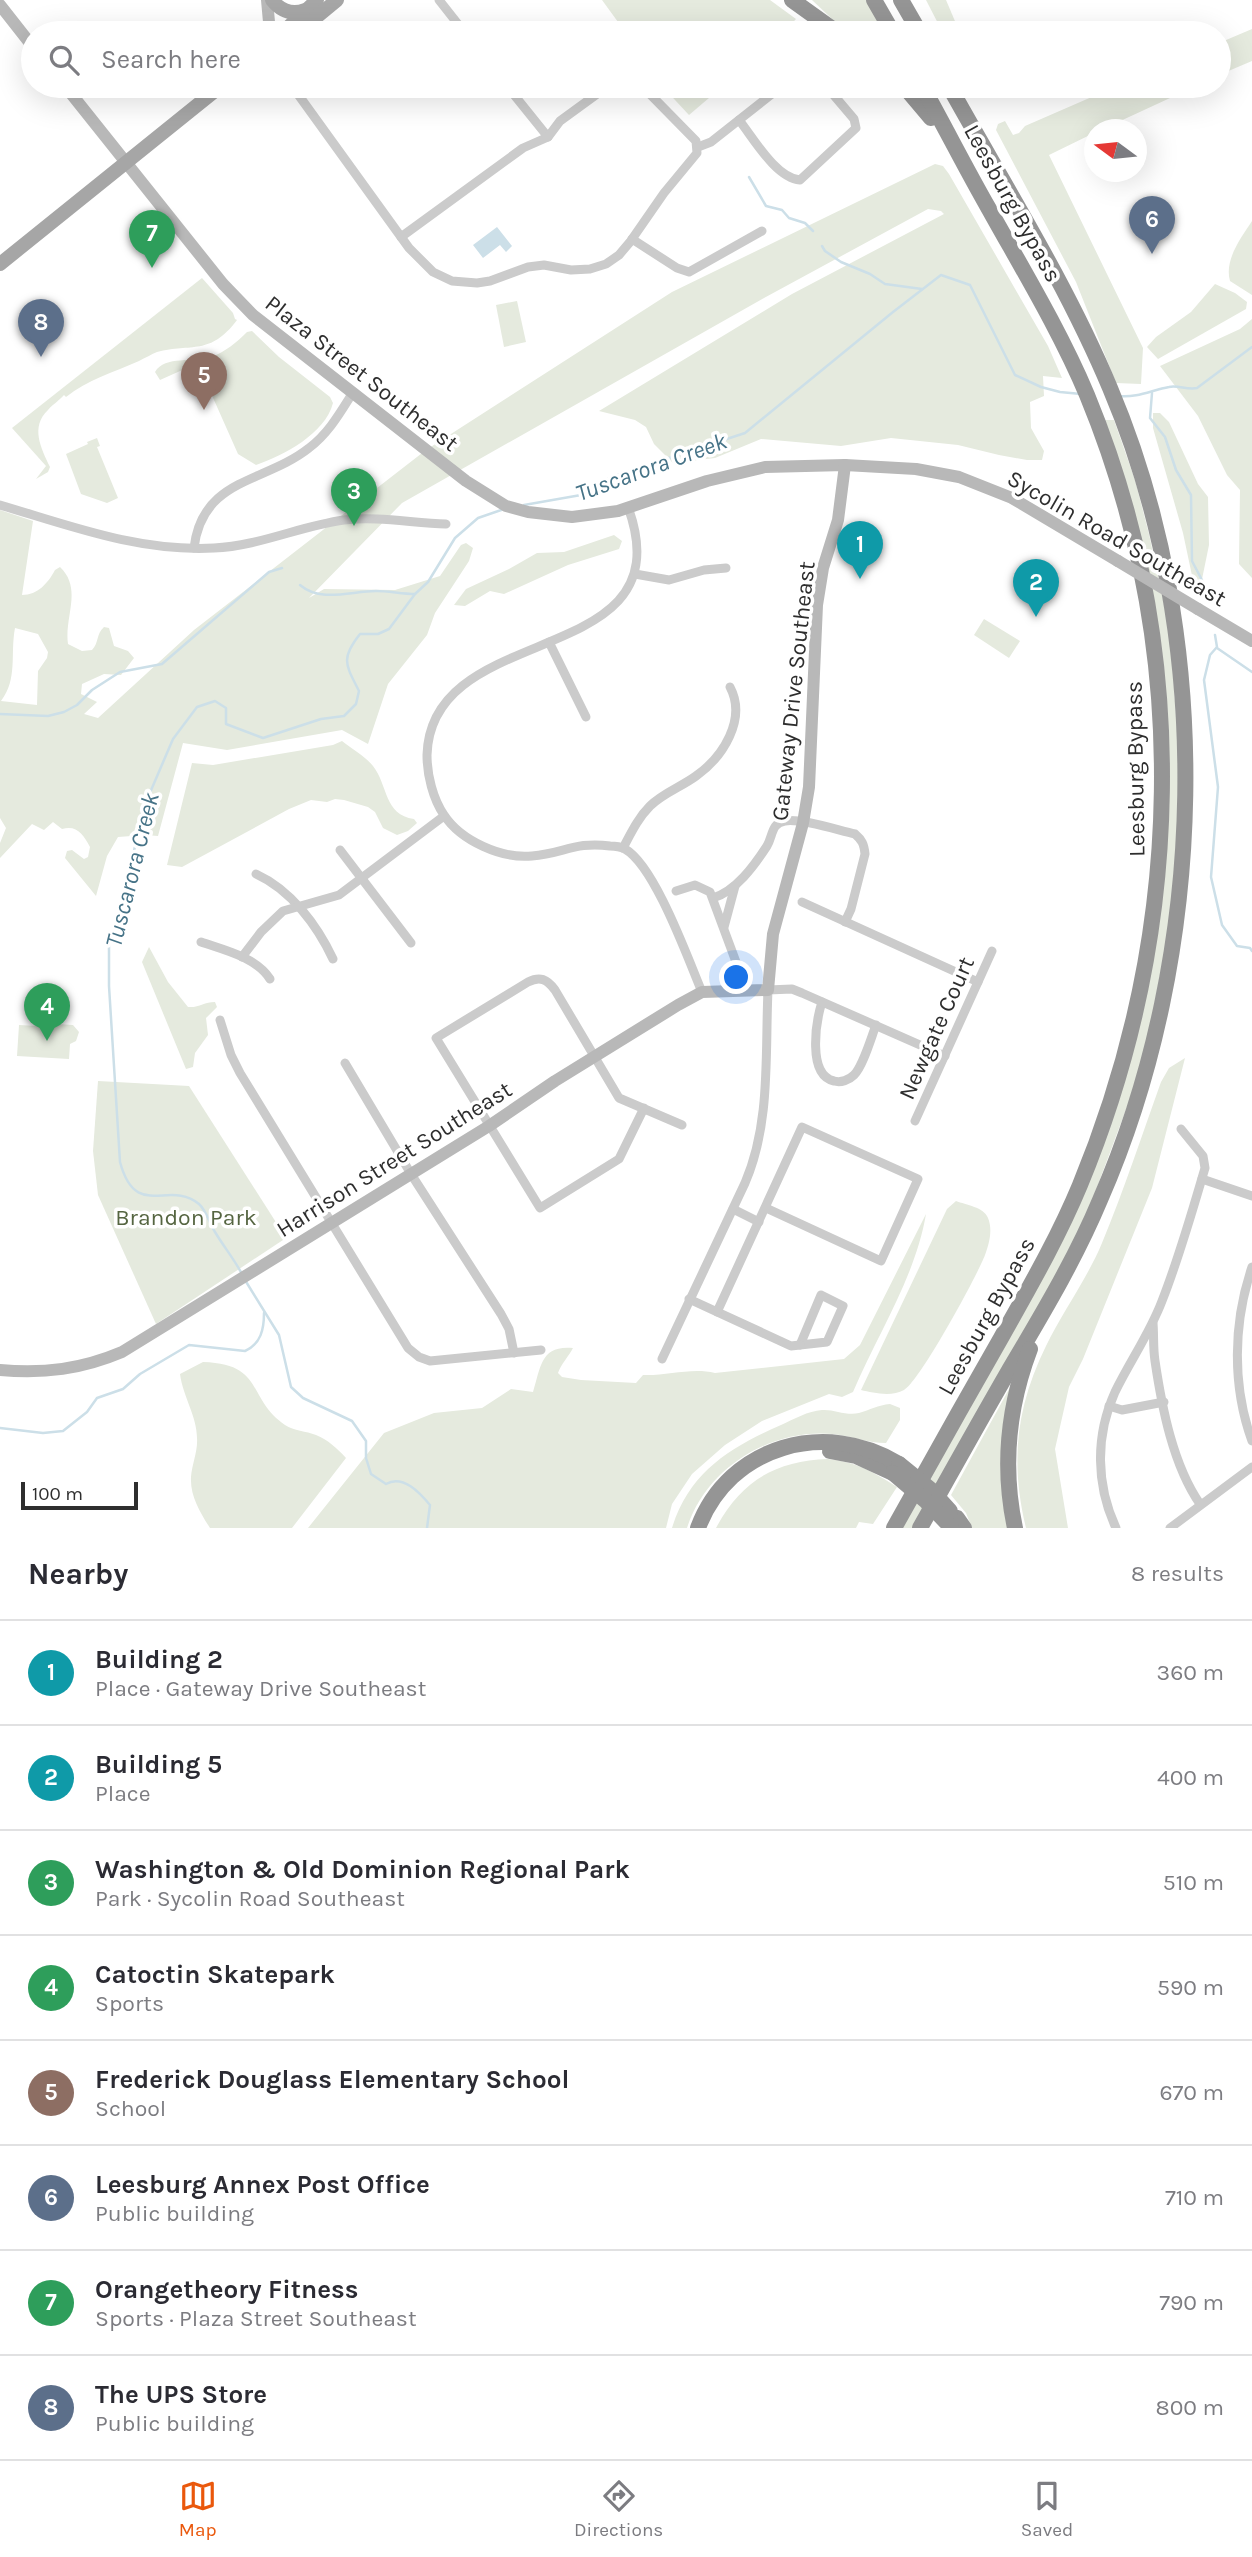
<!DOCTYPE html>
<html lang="en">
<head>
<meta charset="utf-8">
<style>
	body { margin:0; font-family:Karla,sans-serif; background:#f2f2f3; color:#2b2b33 }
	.compass { position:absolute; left:1084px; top:119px; width:63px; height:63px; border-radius:50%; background:#fff; box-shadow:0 7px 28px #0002; rotate:285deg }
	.scale { position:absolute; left:21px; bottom:18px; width:117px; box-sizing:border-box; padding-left:7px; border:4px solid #2e2e2e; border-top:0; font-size:19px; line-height:24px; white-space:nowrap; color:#2e2e2e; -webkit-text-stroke:5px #fff; paint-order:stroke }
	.you { position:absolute; left:737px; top:978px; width:24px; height:24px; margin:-18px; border:5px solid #fff; border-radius:50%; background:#1a73e8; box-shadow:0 0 0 10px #1a73e833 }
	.badge { display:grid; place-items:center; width:46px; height:46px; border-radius:50%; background:#ea580c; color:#fff; font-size:23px; font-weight:700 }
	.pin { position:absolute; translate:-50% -58px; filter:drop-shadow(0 2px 4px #0008) }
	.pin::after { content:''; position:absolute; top:37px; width:24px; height:21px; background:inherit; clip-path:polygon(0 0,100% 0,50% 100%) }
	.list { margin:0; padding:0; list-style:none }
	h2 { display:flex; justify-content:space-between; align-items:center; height:91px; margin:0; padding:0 28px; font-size:30px }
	h2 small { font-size:23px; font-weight:400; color:#7c7c81 }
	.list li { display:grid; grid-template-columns:46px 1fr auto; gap:21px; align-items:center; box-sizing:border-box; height:105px; padding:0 28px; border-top:2px solid #e1e1e2 }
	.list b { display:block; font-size:26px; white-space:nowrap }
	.list p { margin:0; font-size:23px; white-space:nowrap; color:#7c7c81 }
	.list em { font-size:23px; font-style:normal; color:#7c7c81 }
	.icon { flex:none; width:38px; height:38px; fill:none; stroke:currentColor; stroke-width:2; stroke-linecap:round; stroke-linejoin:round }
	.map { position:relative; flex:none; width:1252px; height:1528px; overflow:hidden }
	.search { position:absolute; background:#fff; box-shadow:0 7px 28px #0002; left:21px; right:21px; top:21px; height:77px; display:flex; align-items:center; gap:18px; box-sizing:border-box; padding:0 24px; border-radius:38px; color:#7c7c81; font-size:26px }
	.sheet { height:931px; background:#fff }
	nav { display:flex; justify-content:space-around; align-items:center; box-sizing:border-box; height:98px; border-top:2px solid #e1e1e2; background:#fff; font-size:19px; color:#7c7c81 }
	nav a { display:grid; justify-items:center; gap:4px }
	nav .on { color:#ea580c }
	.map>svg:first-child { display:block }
</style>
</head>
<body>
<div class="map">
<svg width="1252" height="1528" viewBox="0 0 1252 1528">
	<rect width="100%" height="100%" fill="#fff"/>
	<g fill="#e5eade" fill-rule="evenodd">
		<polygon points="602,0 770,0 796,19 783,33 626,33"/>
		<polygon points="812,0 866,0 884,33 847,33"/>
		<polygon points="926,0 946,0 960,33 943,33"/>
		<polygon points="1252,29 1252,61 1219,75 1219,43"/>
		<polygon points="662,86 723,86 689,115"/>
		<polygon points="1117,86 1196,86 1103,129 1094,130 1094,133 1049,155 1143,348 1141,384 1116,383 1076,282 996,130 998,124 1005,121 1013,135 1019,133 1025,126"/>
		<path d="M935,164l8,2 6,8 99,172 14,32 -19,-2 1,20 -14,6 1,26 13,23 -2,9h-15l-28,-5 -41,-10 -67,-7 -50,8 -80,-7 -46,19 -42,5 -19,-19 -8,-17 -11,-7 -36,-9 193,-117 152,-80 -3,-3 -13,-2 -164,89 -362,205 -93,95 15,-9 71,1 45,-14 21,-31 5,-2 7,5 -4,13 -34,52 -8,22 -39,49 -20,60 -26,-14 -115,20 -44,-7 -25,93 -13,-1 -27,2 -11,19 -11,40 -31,-38 2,-7 5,-1 12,9 4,-2 2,-10c-7,-13 -13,-22 -28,-18l-9,-7 -9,8 -12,-6 -32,34v-15l6,-15 -6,-10v-308l33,11 -11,74c16,0 26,-12 33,-25l5,-3c23,22 4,50 8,77l14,7 10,-1c7,-7 4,-16 12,-23l5,1 5,18 14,5 6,7 -13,17 -17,-1 -22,10 -1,10 16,8 -13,12 14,4 96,-88 232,-180 246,-158zM15,628l23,6 10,18 -1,6 -9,13 -1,34 -36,-4c17,-22 9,-47 14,-73z"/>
		<path d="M1252,221v74l-22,-14c-6,-21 11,-43 22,-60z"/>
		<path d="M202,278l31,35 2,6 2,1c-27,36 -45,23 -80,32 -5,2 -12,6 -18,9 -25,11 -52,19 -73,36l-2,-2c-4,5 -11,9 -16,15 -18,17 -7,38 2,57l-2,5 -12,7 10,-13 -34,-38z"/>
		<polygon points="1215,284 1235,293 1247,302 1246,309 1158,359 1147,347 1156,337 1191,312"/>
		<polygon points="517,301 526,342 504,347 496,305"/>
		<polygon points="1252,319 1252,578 1239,564 1240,490 1227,475 1198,416 1160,366 1240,329"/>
		<path d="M252,331l27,26 51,40 3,6c-8,31 -49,52 -77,62l-18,-11 -36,-81 -13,-6 -29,13 -5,-8c10,-17 39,-9 56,-15 14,-5 26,-15 36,-25z"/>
		<polygon points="1153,413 1160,413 1169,422 1198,484 1208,497 1209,545 1200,589 1194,585 1183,533 1153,428"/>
		<polygon points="1105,420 1114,420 1135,480 1149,534 1166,614 1172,659 1179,759 1175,897 1143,1064 1081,1230 916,1528 901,1528 1116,1106 1138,1027 1158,916 1150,575 1126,483"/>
		<polygon points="97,438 100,446 97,447 118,498 107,503 81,494 66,454 88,444 87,442"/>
		<polygon points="614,535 622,541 619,549 568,565 504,594 490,591 465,606 454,605 466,589 509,569 537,553 564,552"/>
		<polygon points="984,619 1020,641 1009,658 974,635"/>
		<path d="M342,741c10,8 23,15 31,25 15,19 11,49 41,53l3,4 -9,8 -11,4 -14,-7 -8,-16 -7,-5 -24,-7 -9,-1 -8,3 -16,-2 -22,9 -107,58 -15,-2 25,-102 21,2 120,-20z"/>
		<path d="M149,947l19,35 20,25c11,1 16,-5 27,-5l2,5 -11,11 2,17 -13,18 -2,14 -7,2 -44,-107z"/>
		<polygon points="57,1024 73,1025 79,1032 76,1041 70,1044 69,1059 17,1056 19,1025 54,1027"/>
		<path d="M1185,1058l-33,130 -69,171 -14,28 -14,62 13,79h-42c-16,-66 -10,-121 20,-182 17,-35 41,-67 56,-103 22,-53 40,-108 59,-161l8,-14z"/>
		<polygon points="98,1081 189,1086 286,1238 156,1324 98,1195 93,1151"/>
		<path d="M956,1201c10,4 28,6 32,17 5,12 1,26 -3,37 -8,21 -65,126 -81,135 -12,7 -31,3 -43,0l86,-181z"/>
		<path d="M926,1214c-11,64 -48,119 -73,178l-11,5 -13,-3 -67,27 -37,24 -33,29 -20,30 -6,24h-358l76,-95 50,-20 48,-5 29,-19 22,3c8,-26 8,-47 40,-44 -4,8 -12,16 -15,25l4,4 19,3 55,3 7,-8c24,1 49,-8 72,-2l129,-14 16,-14z"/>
		<path d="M203,1362c62,2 43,36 82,63 9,6 21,6 31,10 12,5 21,13 30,23l-54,70h-82c-10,-16 -20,-32 -19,-51 1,-13 7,-26 6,-39 0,-22 -14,-41 -17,-64z"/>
		<path d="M1014,1380c-16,55 -15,92 -4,148h-38l-6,-15 -15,-18z"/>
		<path d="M890,1404l10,4v12l-14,23c-18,0 -35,-7 -53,-9 -62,-6 -127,34 -146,94h-15c17,-56 59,-81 109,-103 13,-6 27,-14 41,-15 12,-1 24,6 37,3 11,-3 19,-8 31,-9z"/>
		<path d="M828,1459c29,3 45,13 69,28l-24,37 -14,-2 -3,6h-140c25,-47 59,-67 112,-69z"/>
	</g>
	<polygon fill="#ccdfe8" points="497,227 512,246 506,252 500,245 483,258 473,245"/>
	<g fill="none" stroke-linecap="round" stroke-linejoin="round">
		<g stroke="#ccdfe8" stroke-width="2.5">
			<polyline points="749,177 766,206 782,210 789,218 805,223 813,231"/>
			<polyline points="822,246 825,251 841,262 870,274 885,284 922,289"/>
			<polyline points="1152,393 1150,418 1165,437 1176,470 1191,495 1192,561 1204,584"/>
			<path d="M1119,396c18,2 33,-6 50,-9 9,-2 18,3 28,1l55,-41"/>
			<polyline points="524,505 581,495 611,477 745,433 893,312 941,275 970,285 1015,375 1041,387 1060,392 1081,394"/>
			<path d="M300,585c21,18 51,6 76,6 13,0 26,3 39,3"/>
			<polyline points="1215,635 1217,647 1210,655 1204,680 1218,787 1211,877 1222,925 1237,946 1250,948 1252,951"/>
			<polyline points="1217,648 1252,672"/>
			<polyline points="0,714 48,716 64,712 77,705 92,690 120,672 162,664 269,572 282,568"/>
			<path d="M242,1274c-8,-15 -18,-27 -27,-42 -5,-8 -9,-22 -16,-28 -30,-25 -63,17 -79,-42l-11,-176v-40l17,-58 17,-79 30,-70 24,-32 18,-6 11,7v16l37,14 58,-19 23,-3 12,-12 3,-13c-13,-26 -19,-32 1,-57h18l11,-5 26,-35 13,-12 27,-44 23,-20 26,-9"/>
			<path d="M245,1280l34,55 12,52 12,11 49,23 14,20v17l5,16 15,10c17,-10 34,9 44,21l-3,23"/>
			<path d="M0,1428l43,5 20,-2 24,-19 10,-14 26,-9 17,-15 49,-29 56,6c16,-7 19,-22 19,-38"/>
		</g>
		<g stroke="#cbcbcb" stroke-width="9">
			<polyline points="439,0 465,33"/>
			<polyline points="292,86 409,248 433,272 452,281 477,283 490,281 528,267 544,265 571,270 590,269 606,264 619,255 630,242 664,193 697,153 696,141 642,86"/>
			<polyline points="507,86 548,137"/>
			<path d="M739,120c15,19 37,58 61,60l56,-52 -2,-9 -28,-33"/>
			<polyline points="698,147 711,142 782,86"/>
			<polyline points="401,237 523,148 548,137 560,121 608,86"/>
			<polyline points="632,239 677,268 689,272 762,231"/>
			<path d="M0,505c71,21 139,47 214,43 45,-2 86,-22 130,-28 34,-4 68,3 102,4"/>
			<path d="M628,507c60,165 -197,110 -201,248 0,20 6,44 17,60 17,26 58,44 88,41 31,-2 43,-15 78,-10 5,0 11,1 15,3 30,17 63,110 77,143"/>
			<path d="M194,548c8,-70 71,-65 115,-100 19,-14 31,-35 43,-54"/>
			<polyline points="635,574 669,580 704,570 726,568"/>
			<polyline points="549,642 586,717"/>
			<path d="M623,848c8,-15 15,-30 27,-42 13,-13 31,-19 46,-30 27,-19 51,-57 34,-89"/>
			<polyline points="340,850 411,943"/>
			<path d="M256,874c35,16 61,51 77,85"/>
			<polyline points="676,891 695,885 710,892 739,970"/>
			<path d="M713,898c23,-7 41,-32 54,-52 6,-10 4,-23 18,-25 16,-3 52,9 70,13 7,6 9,10 10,20l-14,55 -6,13"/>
			<polyline points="802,902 978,982"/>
			<polyline points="724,927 735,886"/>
			<path d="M201,942c23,8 55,15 69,37"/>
			<polyline points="242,957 261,932 283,911 339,895 444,816"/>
			<path d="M822,1002c-6,19 -15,73 12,79 7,2 15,-1 20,-6 9,-9 17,-37 22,-50"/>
			<polyline points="220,1020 231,1055 240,1073 408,1348 419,1357 430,1361 541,1350"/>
			<polyline points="345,1063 411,1174 501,1314 509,1329 514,1353"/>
			<path d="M644,1108l-25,51 -79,49 -104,-170 92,-56c12,-6 19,-3 27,8l64,108 63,27"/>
			<polyline points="915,1121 992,951"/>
			<polyline points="1202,1179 1252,1196"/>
			<polyline points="733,1209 759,1222"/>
			<path d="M1252,1267c-19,56 -20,119 0,174"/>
			<polygon points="821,1295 843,1306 827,1342 800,1345"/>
			<polyline points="689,1299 791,1346 800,1345"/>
			<polyline points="717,1312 802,1127 918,1179 881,1261 766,1208"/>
			<path d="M1153,1323c1,13 0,25 2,38 7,47 18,104 45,143"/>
			<path d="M662,1359l83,-176c26,-60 20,-129 23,-193l24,-1 10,4 143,63"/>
			<polyline points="1109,1406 1122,1410 1164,1402"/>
			<path d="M1116,1528c-20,-43 -21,-92 -1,-136 15,-31 35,-59 47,-91 17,-43 30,-89 43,-133l-2,-12 -22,-27"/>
			<polyline points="1170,1528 1252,1467"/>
		</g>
		<g stroke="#b8b8b8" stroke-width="12">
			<polyline points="267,0 270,33"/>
			<polyline points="0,5 33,47"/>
			<polyline points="65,86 223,284 253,315 466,481 506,506 528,512 572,517 618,511 707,481 765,467 845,465 916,469 959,477 1012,498 1118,561"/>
			<polyline points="1198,609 1252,641"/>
			<path d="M0,1370c44,4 82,-1 122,-18l367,-226 66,-45 123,-76 24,-13 66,-2 5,-56 30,-111 6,-36 8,-182 6,-37 15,-48 7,-55"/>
		</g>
		<g stroke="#a6a6a6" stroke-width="14">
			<path d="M272,0c9,11 20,15 33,10"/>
			<polyline points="282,33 317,0"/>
			<polyline points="297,33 337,0"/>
			<polyline points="0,264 221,86"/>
		</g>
		<g stroke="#959595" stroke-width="16">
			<polyline points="792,0 838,33"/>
			<polyline points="874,0 893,33"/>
			<polyline points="901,0 920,33"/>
			<polyline points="904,86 931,118"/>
			<polyline points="830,1451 856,1456 893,1473"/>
			<polyline points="957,1518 964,1528"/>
			<path d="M698,1528c31,-83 128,-109 201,-64"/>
			<path d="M894,1528c35,-63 71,-127 107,-190 28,-50 57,-100 79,-153 104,-252 112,-535 7,-790 -27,-64 -64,-125 -98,-186 -23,-40 -44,-82 -67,-123"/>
			<path d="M920,1528c29,-52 58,-104 88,-156 33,-56 67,-112 92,-172 108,-247 116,-562 10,-812 -44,-105 -106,-203 -161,-302"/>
			<path d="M1015,1528c-13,-61 -7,-121 15,-179"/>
		</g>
		<polyline stroke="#b8b8b8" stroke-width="12" points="1118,561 1198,609"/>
		<g stroke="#959595" stroke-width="16">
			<polyline points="899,1464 931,1490 950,1511"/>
			<polyline points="893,1473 926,1501 951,1527"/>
		</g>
	</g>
	<g text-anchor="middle" stroke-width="7" stroke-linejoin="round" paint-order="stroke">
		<g font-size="23" fill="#2e2e2e" stroke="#fff">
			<text transform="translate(1013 203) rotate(61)" y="8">Leesburg Bypass</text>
			<text transform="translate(362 373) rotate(38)" y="8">Plaza Street Southeast</text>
			<text transform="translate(1117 538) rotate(30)" y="8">Sycolin Road Southeast</text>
			<text transform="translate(793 691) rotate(-84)" y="8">Gateway Drive Southeast</text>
			<text transform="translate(1135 769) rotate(-91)" y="8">Leesburg Bypass</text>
			<text transform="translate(936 1028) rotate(-66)" y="8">Newgate Court</text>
			<text transform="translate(394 1159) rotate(-32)" y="8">Harrison Street Southeast</text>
			<text transform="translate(986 1316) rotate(-61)" y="8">Leesburg Bypass</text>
		</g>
		<g font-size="23" fill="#556541" stroke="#fff">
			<text x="186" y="1225">Brandon Park</text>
		</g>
		<g font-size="24" font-style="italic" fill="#467387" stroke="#fff">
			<text transform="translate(651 467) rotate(-20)" y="8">Tuscarora Creek</text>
			<text transform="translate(132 870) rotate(-76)" y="8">Tuscarora Creek</text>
		</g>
	</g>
</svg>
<svg class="compass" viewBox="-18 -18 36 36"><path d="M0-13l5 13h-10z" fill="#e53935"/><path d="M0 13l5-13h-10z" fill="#7c7c81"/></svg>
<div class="scale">100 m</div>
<div class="you"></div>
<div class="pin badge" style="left:860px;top:579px;background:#0f9aa8">1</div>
<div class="pin badge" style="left:1036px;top:617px;background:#0f9aa8">2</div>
<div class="pin badge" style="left:354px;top:526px;background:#2e9e5b">3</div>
<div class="pin badge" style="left:47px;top:1041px;background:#2e9e5b">4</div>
<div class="pin badge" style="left:204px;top:410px;background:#8d6e63">5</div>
<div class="pin badge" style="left:1152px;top:254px;background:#5c6f8a">6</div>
<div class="pin badge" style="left:152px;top:268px;background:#2e9e5b">7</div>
<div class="pin badge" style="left:41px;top:357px;background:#5c6f8a">8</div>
<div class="search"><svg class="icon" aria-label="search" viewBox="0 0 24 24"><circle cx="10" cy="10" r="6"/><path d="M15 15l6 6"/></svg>Search here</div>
</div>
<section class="sheet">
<h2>Nearby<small>8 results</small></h2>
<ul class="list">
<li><span class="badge" style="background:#0f9aa8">1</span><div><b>Building 2</b><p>Place · Gateway Drive Southeast</p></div><em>360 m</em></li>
<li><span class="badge" style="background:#0f9aa8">2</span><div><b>Building 5</b><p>Place</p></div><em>400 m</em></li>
<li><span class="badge" style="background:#2e9e5b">3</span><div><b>Washington &amp; Old Dominion Regional Park</b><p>Park · Sycolin Road Southeast</p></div><em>510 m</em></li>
<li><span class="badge" style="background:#2e9e5b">4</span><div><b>Catoctin Skatepark</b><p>Sports</p></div><em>590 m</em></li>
<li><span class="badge" style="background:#8d6e63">5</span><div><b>Frederick Douglass Elementary School</b><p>School</p></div><em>670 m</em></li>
<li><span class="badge" style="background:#5c6f8a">6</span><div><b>Leesburg Annex Post Office</b><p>Public building</p></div><em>710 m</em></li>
<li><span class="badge" style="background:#2e9e5b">7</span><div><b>Orangetheory Fitness</b><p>Sports · Plaza Street Southeast</p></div><em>790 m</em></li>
<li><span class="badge" style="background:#5c6f8a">8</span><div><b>The UPS Store</b><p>Public building</p></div><em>800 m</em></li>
</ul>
</section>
<nav>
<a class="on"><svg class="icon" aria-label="map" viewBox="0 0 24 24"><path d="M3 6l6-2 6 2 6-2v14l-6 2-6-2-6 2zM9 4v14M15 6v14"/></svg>Map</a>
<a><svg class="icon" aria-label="directions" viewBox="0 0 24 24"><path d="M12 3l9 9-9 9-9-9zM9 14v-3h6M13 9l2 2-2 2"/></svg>Directions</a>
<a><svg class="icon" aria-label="saved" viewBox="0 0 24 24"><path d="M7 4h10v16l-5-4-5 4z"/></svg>Saved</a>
</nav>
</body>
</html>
